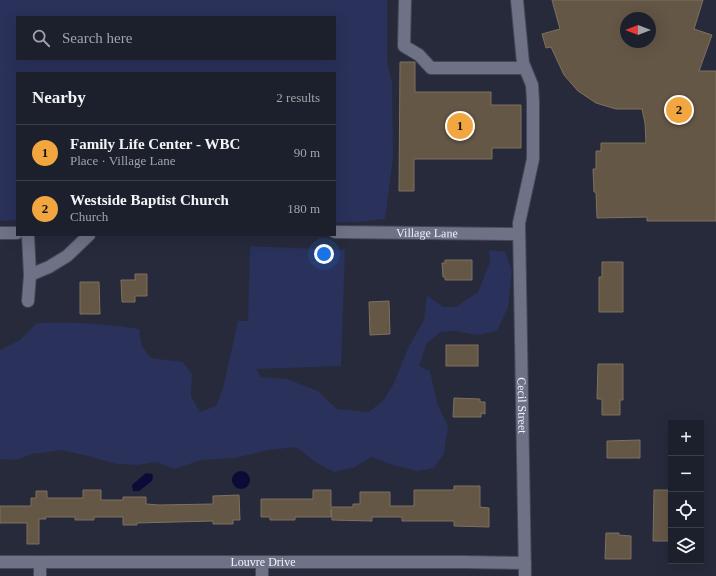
<!DOCTYPE html>
<html lang="en">
<head>
<meta charset="utf-8">
<style>
	body { margin:0; font-family:Georgia,serif; background:#252834; color:#f1f3f6 }
	.controls { position:absolute; right:12px; bottom:12px; display:grid; overflow:hidden; border-radius:0px; box-shadow:0 4px 16px #0002 }
	.controls button { width:36px; height:36px; display:grid; place-items:center; padding:0; border:0; border-bottom:1px solid #3a3e48; background:#1c202c; color:#f1f3f6; font:20px sans-serif }
	.compass { position:absolute; left:620px; top:12px; width:36px; height:36px; border-radius:50%; background:#1c202c; box-shadow:0 4px 16px #0002; rotate:270deg }
	.you { position:absolute; left:324px; top:254px; width:14px; height:14px; margin:-10px; border:3px solid #fff; border-radius:50%; background:#1a73e8; box-shadow:0 0 0 6px #1a73e833 }
	.badge { display:grid; place-items:center; width:26px; height:26px; border-radius:50%; background:#f1a63f; color:#111; font-size:13px; font-weight:700 }
	.pin { position:absolute; translate:-50% -50%; border:2px solid #fff; box-shadow:0 1px 4px #0006 }
	.list { margin:0; padding:0; list-style:none }
	h2 { display:flex; justify-content:space-between; align-items:center; height:52px; margin:0; padding:0 16px; font-size:17px }
	h2 small { font-size:13px; font-weight:400; color:#a0a3a9 }
	.list li { display:grid; grid-template-columns:26px 1fr auto; gap:12px; align-items:center; box-sizing:border-box; height:56px; padding:0 16px; border-top:1px solid #3a3e48 }
	.list b { display:block; font-size:15px; white-space:nowrap }
	.list p { margin:0; font-size:13px; white-space:nowrap; color:#a0a3a9 }
	.list em { font-size:13px; font-style:normal; color:#a0a3a9 }
	.icon { flex:none; width:22px; height:22px; fill:none; stroke:currentColor; stroke-width:2; stroke-linecap:round; stroke-linejoin:round }
	.map { position:relative; flex:none; width:716px; height:576px; overflow:hidden }
	.search { position:absolute; background:#1c202c; box-shadow:0 4px 16px #0002; left:16px; top:16px; width:320px; height:44px; display:flex; align-items:center; gap:10px; box-sizing:border-box; padding:0 14px; border-radius:0px; color:#a0a3a9; font-size:15px }
	.panel { position:absolute; background:#1c202c; box-shadow:0 4px 16px #0002; left:16px; top:72px; width:320px; height:164px; border-radius:0px }
	.map>svg:first-child { display:block }
</style>
</head>
<body>
<div class="map">
<svg width="716" height="576" viewBox="0 0 716 576">
	<rect width="100%" height="100%" fill="#262a3b"/>
	<g fill="#2a315a" fill-rule="evenodd">
		<path d="M0,0h387v60l5,23 1,75 -8,61 -26,3h-24v-149h-318v147l-17,1zM17,17h318v42h-318z"/>
		<path d="M250,246l95,4 -4,116 -85,3 5,8 26,2 31,12 19,18 31,3 15,-11 11,-18 15,-37 15,-26 3,-25 16,12h13l22,-15 12,-30 -1,-12 16,2 7,19 -4,36 -11,24 -20,4 -22,-4 -14,1 -14,11 -8,23 11,5 7,32 11,23 -4,27 -10,15 -16,3 -25,-6 -21,-8 -17,10 -21,5 -17,-9 -21,-16 -27,3 -34,8 -34,2 -27,9 -17,-7 -20,3 -20,-1 -29,-8 -27,-6 -28,4 -18,6 -15,-1v-109l20,-10 17,-17c34,-1 68,0 102,6l3,18 9,11 32,4 9,12 -1,22 9,16 16,-6 7,-18 15,-67h10z"/>
	</g>
	<g fill="#0a0b37">
		<circle cx="241" cy="480" r="9"/>
		<polygon points="146,473 152,474 153,476 152,481 139,491 133,491 132,486 133,484"/>
	</g>
	<g fill="#655746" stroke="#7f705f" fill-rule="evenodd">
		<path d="M552,0h151l-9,29 18,6 -13,36h17v150h-69v-4l-50,1 -1,-26h-2l-1,-23h3v-18h5v-8h45l-1,-20 -3,-14h-26l-20,-6 -18,-12 -14,-16 -13,-28 -5,1 -4,-14 18,-5zM626,18h24v24h-24z"/>
		<polygon points="400,62 415,62 415,92 491,92 491,105 521,105 521,148 492,148 492,159 414,159 414,191 399,191"/>
		<polygon points="445,260 472,260 472,280 445,280 445,277 443,277 442,263 445,263"/>
		<polygon points="602,262 623,262 623,312 599,312 599,277 602,277"/>
		<polygon points="135,274 147,274 147,296 135,296 135,302 122,302 121,280 135,280"/>
		<polygon points="80,282 99,282 100,314 80,314"/>
		<polygon points="389,301 390,334 370,335 369,302"/>
		<rect x="446" y="345" width="32" height="21"/>
		<polygon points="598,364 623,364 623,400 620,400 620,415 602,415 602,399 597,399"/>
		<polygon points="454,398 480,399 480,402 485,402 485,414 481,413 481,417 453,417"/>
		<polygon points="640,440 640,458 607,458 607,441"/>
		<polygon points="454,486 480,486 480,507 489,508 489,527 454,526 454,521 402,521 402,517 372,517 372,521 332,520 331,509 331,517 295,517 295,520 270,520 270,517 261,517 261,499 313,499 313,490 331,490 331,507 353,507 353,504 360,504 360,492 390,492 390,506 414,506 414,490 454,490"/>
		<polygon points="83,490 101,490 101,500 123,500 123,497 146,497 146,504 159,505 213,504 213,496 239,495 240,520 233,520 233,524 213,524 213,521 137,523 137,525 123,525 123,517 94,517 94,520 75,520 75,517 45,517 46,519 39,519 39,544 27,544 27,523 0,523 0,506 31,506 31,498 36,498 36,491 47,491 47,498 83,498"/>
		<polygon points="654,490 671,490 671,541 653,541"/>
		<polygon points="606,533 619,533 619,535 631,536 631,559 605,559"/>
	</g>
	<g fill="none" stroke-linecap="round" stroke-linejoin="round">
		<g stroke="#454857" stroke-width="14">
			<g id="minor">
				<polyline points="405,0 404,46 419,55 431,68 525,68"/>
				<path id="s1" d="M517,0l6,63 9,22 1,16v58l-14,64 6,353"/>
				<path id="s2" d="M335,232l184,2"/>
				<polyline points="0,233 17,233"/>
				<polyline points="28,235 30,275"/>
				<polyline points="28,301 30,275 49,267 67,256 89,235"/>
				<path id="s3" d="M0,562h463l62,1"/>
				<polyline points="40,576 40,562"/>
				<polyline points="262,576 262,563"/>
			</g>
		</g>
		<use href="#minor" stroke="#6d7286" stroke-width="12"/>
	</g>
	<g text-anchor="middle" stroke-width="3" stroke-linejoin="round" paint-order="stroke">
		<g font-size="12" fill="#eef2fd" stroke="#11131b">
			<text dy="4" stroke="none"><textPath href="#s2" startOffset="92">Village Lane</textPath></text>
			<text dy="4" stroke="none"><textPath href="#s1" startOffset="409">Cecil Street</textPath></text>
			<text dy="4" stroke="none"><textPath href="#s3" startOffset="263">Louvre Drive</textPath></text>
		</g>
	</g>
</svg>
<div class="controls">
<button>+</button>
<button>−</button>
<button><svg class="icon" aria-label="locate" viewBox="0 0 24 24"><circle cx="12" cy="12" r="6"/><path d="M12 2v4M12 18v4M2 12h4M18 12h4"/></svg></button>
<button><svg class="icon" aria-label="layers" viewBox="0 0 24 24"><path d="M12 4l9 5-9 5-9-5zM3 14l9 5 9-5"/></svg></button>
</div>
<svg class="compass" viewBox="-18 -18 36 36"><path d="M0-13l5 13h-10z" fill="#e53935"/><path d="M0 13l5-13h-10z" fill="#a0a3a9"/></svg>
<div class="you"></div>
<div class="pin badge" style="left:460px;top:126px">1</div>
<div class="pin badge" style="left:679px;top:110px">2</div>
<div class="search"><svg class="icon" aria-label="search" viewBox="0 0 24 24"><circle cx="10" cy="10" r="6"/><path d="M15 15l6 6"/></svg>Search here</div>
<section class="panel">
<h2>Nearby<small>2 results</small></h2>
<ul class="list">
<li><span class="badge">1</span><div><b>Family Life Center - WBC</b><p>Place · Village Lane</p></div><em>90 m</em></li>
<li><span class="badge">2</span><div><b>Westside Baptist Church</b><p>Church</p></div><em>180 m</em></li>
</ul>
</section>
</div>
</body>
</html>
